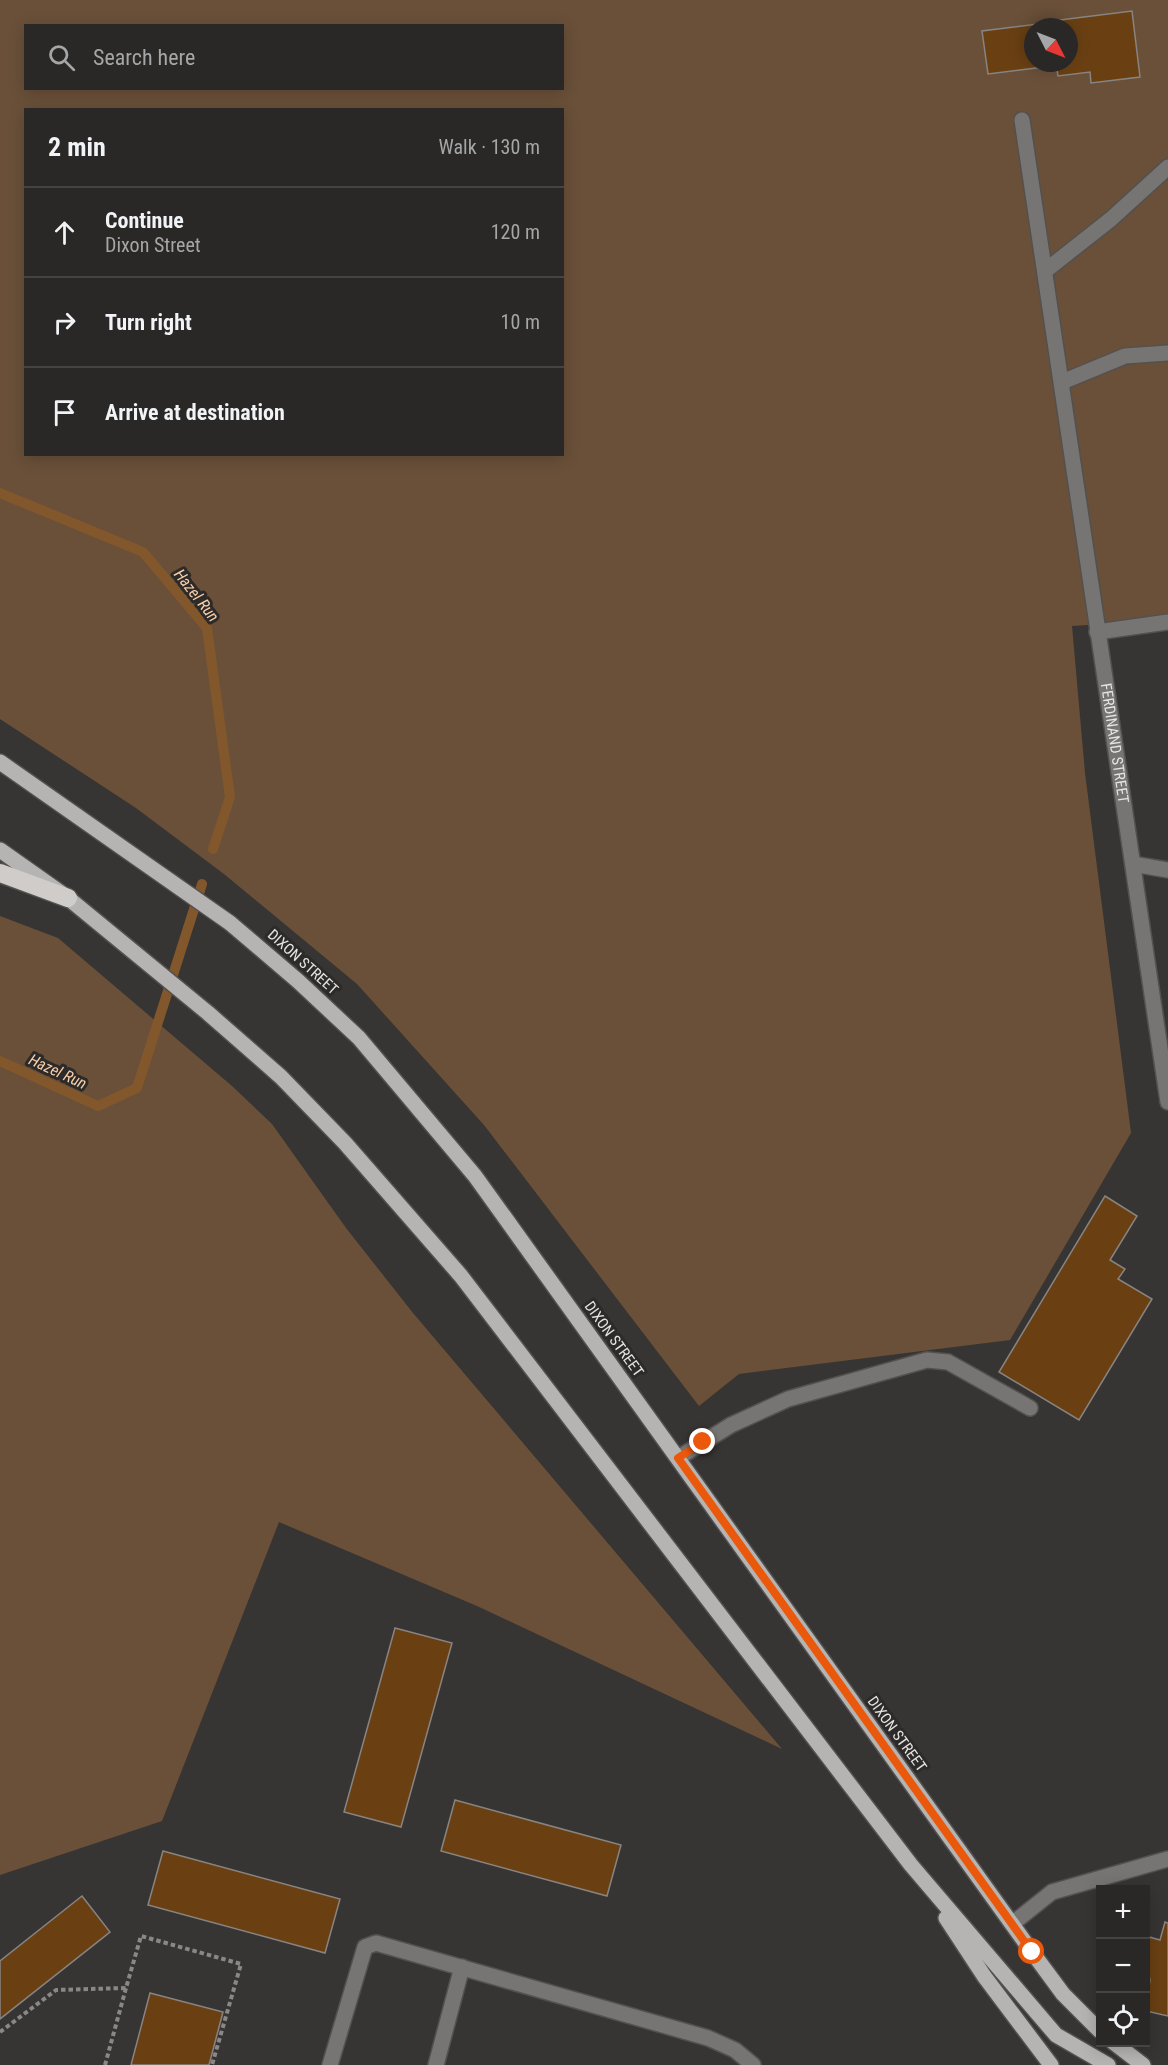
<!DOCTYPE html>
<html lang="en">
<head>
<meta charset="utf-8">
<style>
	body { margin:0; font-family:"Roboto Condensed",sans-serif; background:#31302e; color:#f1f3f6 }
	.controls { position:absolute; right:18px; bottom:18px; display:grid; overflow:hidden; border-radius:0px; box-shadow:0 3px 15px #0003 }
	.controls button { width:54px; height:54px; display:grid; place-items:center; padding:0; border:0; border-bottom:2px solid #454443; background:#292826; color:#f1f3f6; font:30px sans-serif }
	.compass { position:absolute; left:1024px; top:18px; width:54px; height:54px; border-radius:50%; background:#292826; box-shadow:0 3px 15px #0003; rotate:132deg }
	.stop { position:absolute; width:18px; height:18px; margin:-14px; border:4px solid #ea580c; border-radius:50%; background:#fff }
	.stop.end { background:#ea580c; border-color:#fff; box-shadow:0 2px 6px #0008 }
	.list { margin:0; padding:0; list-style:none }
	h2 { display:flex; justify-content:space-between; align-items:center; height:78px; margin:0; padding:0 24px; font-size:26px }
	h2 small { font-size:20px; font-weight:400; color:#a5a6a7 }
	.list li { display:grid; grid-template-columns:39px 1fr auto; gap:18px; align-items:center; box-sizing:border-box; height:90px; padding:0 24px; border-top:2px solid #454443 }
	.list b { display:block; font-size:22px; white-space:nowrap }
	.list p { margin:0; font-size:20px; white-space:nowrap; color:#a5a6a7 }
	.list em { font-size:20px; font-style:normal; color:#a5a6a7 }
	.icon { flex:none; width:33px; height:33px; fill:none; stroke:currentColor; stroke-width:2; stroke-linecap:round; stroke-linejoin:round }
	.map { position:relative; flex:none; width:1168px; height:2065px; overflow:hidden }
	.search { position:absolute; background:#292826; box-shadow:0 3px 15px #0003; left:24px; top:24px; width:540px; height:66px; display:flex; align-items:center; gap:15px; box-sizing:border-box; padding:0 21px; border-radius:0px; color:#a5a6a7; font-size:22px }
	.panel { position:absolute; background:#292826; box-shadow:0 3px 15px #0003; left:24px; top:108px; width:540px; height:348px; border-radius:0px }
	.map>svg:first-child { display:block }
</style>
</head>
<body>
<div class="map">
<svg width="1168" height="2065" viewBox="0 0 1168 2065">
	<rect width="100%" height="100%" fill="#373533"/>
	<g fill="#6a5039" fill-rule="evenodd">
		<path d="M0,0h1168v620l-96,6 13,147 46,360 -121,207 -271,34 -40,32 -215,-281 -127,-141 -133,-110 -88,-66 -136,-89zM26,26h536v62h-536zM1033,27h36v36h-36zM26,110h536v344h-536z"/>
		<polygon points="0,916 58,938 232,1086 272,1124 346,1228 413,1313 782,1749 477,1606 279,1522 162,1821 0,1875"/>
	</g>
	<g fill="none" stroke-linecap="round" stroke-linejoin="round">
		<g stroke="#83572c" stroke-width="10">
			<polyline points="0,493 143,552 207,628 230,797 213,849"/>
			<polyline points="0,1061 98,1106 137,1088 202,884"/>
		</g>
	</g>
	<g fill="#6a4013" stroke="#878482" stroke-width="1.5">
		<polygon points="1132,11 1140,77 1091,83 1090,72 1058,76 1056,63 1069,63 1069,27 1052,27 1052,21"/>
		<polygon points="1046,23 1046,27 1033,27 1033,63 1051,63 1052,66 988,74 982,31"/>
		<polygon points="1105,1196 1137,1216 1110,1260 1125,1269 1118,1279 1152,1299 1079,1420 999,1372"/>
		<polygon points="395,1628 452,1643 401,1827 344,1812"/>
		<polygon points="455,1800 621,1845 607,1896 441,1851"/>
		<polygon points="163,1851 340,1899 325,1953 148,1905"/>
		<polygon points="82,1896 110,1932 0,2019 0,1961"/>
		<polygon points="1165,1922 1168,1923 1168,2016 1146,2011 1150,1979 1146,1978 1146,1936 1160,1940"/>
		<polygon points="150,1993 223,2012 209,2065 131,2065"/>
	</g>
	<g fill="none" stroke-linecap="round" stroke-linejoin="round">
		<g stroke="#53514f" stroke-width="18">
			<g id="minor">
				<path id="s1" d="M1022,120l146,982"/>
				<polyline points="1045,271 1111,219 1168,167"/>
				<polyline points="1062,382 1125,356 1168,353"/>
				<polyline points="1097,632 1168,622"/>
				<polyline points="1133,864 1168,870"/>
				<polyline points="678,1458 731,1425 788,1399 927,1360 948,1362 1030,1408"/>
				<polyline points="1012,1924 1052,1892 1168,1859"/>
				<polyline points="330,2065 365,1947 376,1943 708,2038 735,2050 753,2065"/>
				<polyline points="436,2065 462,1967"/>
			</g>
		</g>
		<g stroke="#53514f" stroke-width="18">
			<g id="major">
				<polyline points="0,762 230,923 298,981 359,1038 475,1176 1032,1952 1063,1994 1100,2031"/>
				<polyline points="0,850 68,898 208,1013 281,1077 345,1143 461,1276 911,1865 1056,2035 1108,2065"/>
				<polyline points="946,1918 984,1976 1051,2065"/>
				<polyline points="1113,2042 1143,2065"/>
			</g>
		</g>
		<g stroke="#53514f" stroke-width="21">
			<polyline id="highway" points="0,873 68,898"/>
		</g>
		<g stroke="#8a8887" stroke-width="4" stroke-dasharray="4.5 3" stroke-linecap="butt">
			<polyline points="0,2032 56,1990 126,1988 141,1936 241,1964 212,2065"/>
			<polyline points="105,2065 126,1988"/>
		</g>
		<use href="#minor" stroke="#767574" stroke-width="15"/>
		<use href="#major" stroke="#b6b4b2" stroke-width="15"/>
		<use href="#highway" stroke="#cfccca" stroke-width="18"/>
	</g>
	<g fill="none" stroke-linecap="round" stroke-linejoin="round">
		<polyline stroke="#ea580c" stroke-width="8" points="703,1442 678,1458 1032,1952"/>
	</g>
	<g text-anchor="middle" stroke-width="6" stroke-linejoin="round" paint-order="stroke">
		<g font-size="15" fill="#e6e4e3" stroke="#2d2b29">
			<text dy="5" stroke="none"><textPath href="#s1" startOffset="630">FERDINAND STREET</textPath></text>
			<text transform="translate(303 962) rotate(42)" y="5">DIXON STREET</text>
			<text transform="translate(614 1339) rotate(54)" y="5">DIXON STREET</text>
			<text transform="translate(897 1734) rotate(54)" y="5">DIXON STREET</text>
		</g>
		<g font-size="16" font-style="italic" fill="#f9cfab" stroke="#2d2b29">
			<text transform="translate(197 595) rotate(52)" y="6">Hazel Run</text>
			<text transform="translate(58 1071) rotate(25)" y="6">Hazel Run</text>
		</g>
	</g>
</svg>
<div class="controls">
<button>+</button>
<button>−</button>
<button><svg class="icon" aria-label="locate" viewBox="0 0 24 24"><circle cx="12" cy="12" r="6"/><path d="M12 2v4M12 18v4M2 12h4M18 12h4"/></svg></button>
</div>
<svg class="compass" viewBox="-18 -18 36 36"><path d="M0-13l5 13h-10z" fill="#e53935"/><path d="M0 13l5-13h-10z" fill="#a5a6a7"/></svg>
<div class="stop" style="left:1032px;top:1952px"></div>
<div class="stop end" style="left:703px;top:1442px"></div>
<div class="search"><svg class="icon" aria-label="search" viewBox="0 0 24 24"><circle cx="10" cy="10" r="6"/><path d="M15 15l6 6"/></svg>Search here</div>
<section class="panel">
<h2>2 min<small>Walk · 130 m</small></h2>
<ul class="list">
<li><svg class="icon" aria-label="ahead" viewBox="0 0 24 24"><path d="M12 20V5M6 11l6-6 6 6"/></svg><div><b>Continue</b><p>Dixon Street</p></div><em>120 m</em></li>
<li><svg class="icon" aria-label="right" viewBox="0 0 24 24"><path d="M7 20v-9h11M14 6l5 5-5 5"/></svg><div><b>Turn right</b></div><em>10 m</em></li>
<li><svg class="icon" aria-label="arrive" viewBox="0 0 24 24"><path d="M6 21V4h12l-3 4 3 4H6"/></svg><div><b>Arrive at destination</b></div></li>
</ul>
</section>
</div>
</body>
</html>
